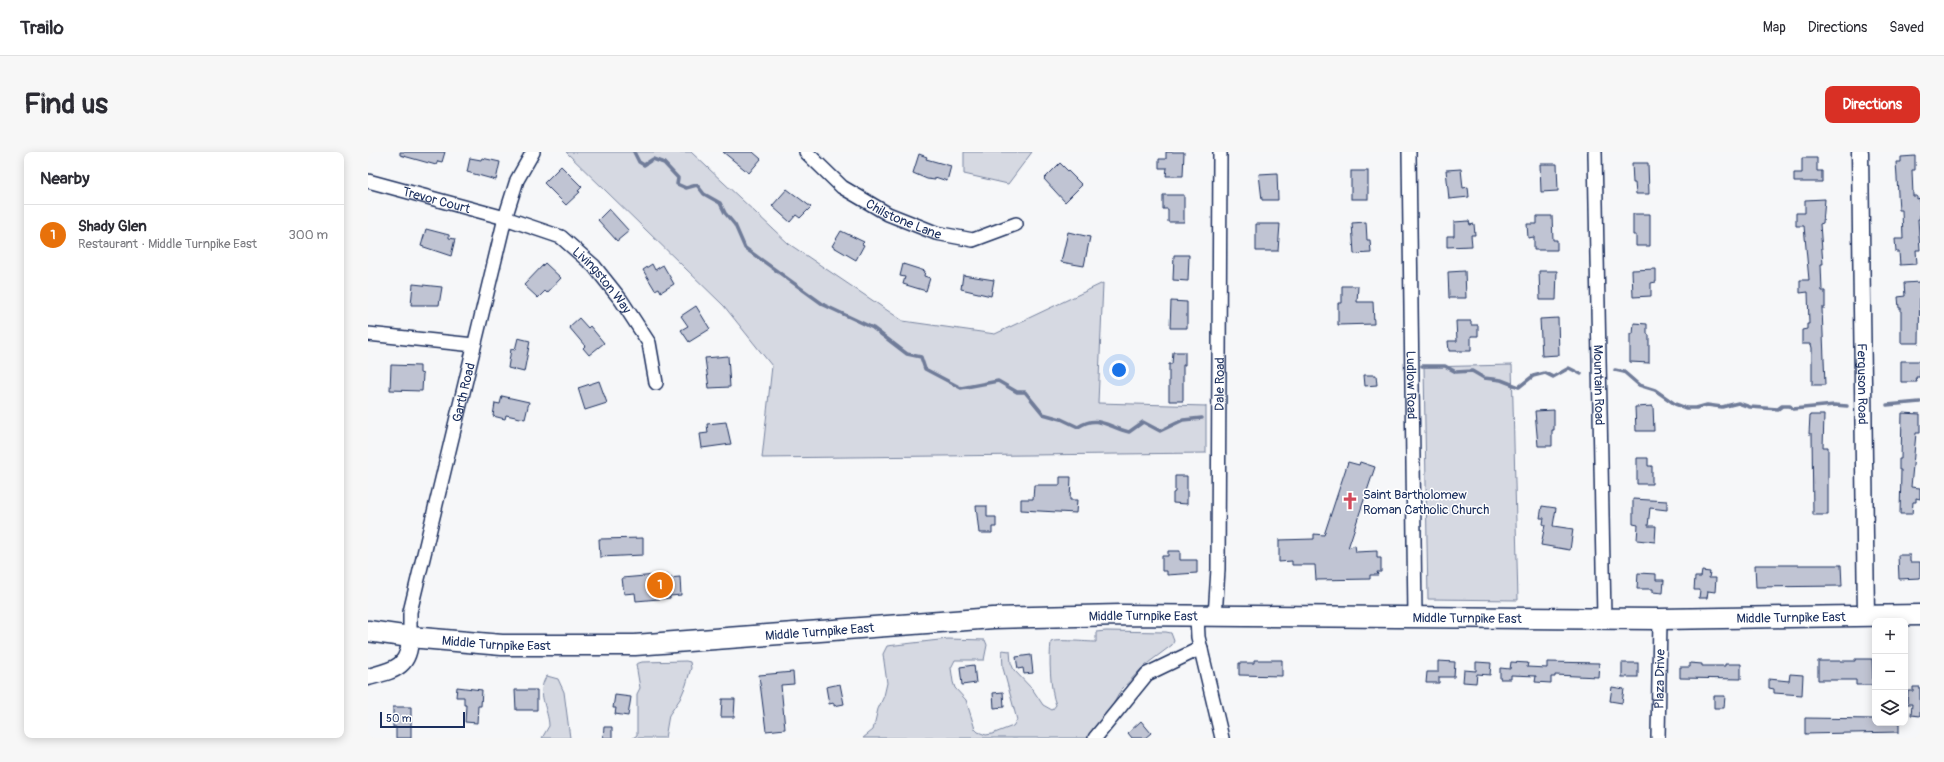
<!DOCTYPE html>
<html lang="en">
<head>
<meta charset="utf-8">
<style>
	body { margin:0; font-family:Pangolin,sans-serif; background:#f7f7f7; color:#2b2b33 }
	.controls { position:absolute; right:12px; bottom:12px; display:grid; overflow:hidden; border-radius:8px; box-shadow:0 2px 10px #0003 }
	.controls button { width:36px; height:36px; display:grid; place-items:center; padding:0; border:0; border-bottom:1px solid #e1e1e2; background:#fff; color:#2b2b33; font:20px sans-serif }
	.scale { position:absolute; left:12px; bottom:10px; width:85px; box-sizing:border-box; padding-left:4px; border:2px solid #1b2f5e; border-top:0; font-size:11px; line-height:14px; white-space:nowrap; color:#1b2f5e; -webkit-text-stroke:3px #fff; paint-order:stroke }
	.you { position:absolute; left:751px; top:218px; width:14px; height:14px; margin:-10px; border:3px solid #fff; border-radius:50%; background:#1a73e8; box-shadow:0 0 0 6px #1a73e833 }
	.badge { display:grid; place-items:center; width:26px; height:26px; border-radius:50%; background:#d93025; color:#fff; font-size:13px; font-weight:700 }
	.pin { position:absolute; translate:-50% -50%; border:2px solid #fff; box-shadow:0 1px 4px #0006 }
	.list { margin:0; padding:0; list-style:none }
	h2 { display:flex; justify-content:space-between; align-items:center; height:52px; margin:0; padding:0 16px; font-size:17px }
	h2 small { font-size:13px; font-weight:400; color:#7c7c81 }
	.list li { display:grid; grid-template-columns:26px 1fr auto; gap:12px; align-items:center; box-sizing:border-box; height:60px; padding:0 16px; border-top:1px solid #e1e1e2 }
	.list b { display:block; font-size:15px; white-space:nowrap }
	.list p { margin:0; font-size:13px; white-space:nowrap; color:#7c7c81 }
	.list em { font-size:13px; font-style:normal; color:#7c7c81 }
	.icon { flex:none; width:22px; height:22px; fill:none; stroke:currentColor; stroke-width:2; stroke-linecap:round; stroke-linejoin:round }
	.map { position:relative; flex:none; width:1552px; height:586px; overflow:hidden; border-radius:8px }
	header { display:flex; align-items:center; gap:24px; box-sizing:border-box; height:56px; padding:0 20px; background:#fff; border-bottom:1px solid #e1e1e2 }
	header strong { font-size:19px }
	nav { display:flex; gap:22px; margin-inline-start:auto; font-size:14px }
	.intro { display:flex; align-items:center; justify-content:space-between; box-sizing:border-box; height:96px; padding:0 24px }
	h1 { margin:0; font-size:28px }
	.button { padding:10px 18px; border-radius:8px; background:#d93025; color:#fff; font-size:14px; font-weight:700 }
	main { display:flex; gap:24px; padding:0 24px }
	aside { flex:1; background:#fff; border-radius:8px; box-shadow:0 2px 10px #0003 }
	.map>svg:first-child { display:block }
</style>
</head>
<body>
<header>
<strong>Trailo</strong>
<nav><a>Map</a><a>Directions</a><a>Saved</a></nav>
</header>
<div class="intro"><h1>Find us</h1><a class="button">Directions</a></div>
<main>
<aside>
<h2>Nearby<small></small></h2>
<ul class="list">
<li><span class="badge" style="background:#e8710a">1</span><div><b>Shady Glen</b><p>Restaurant · Middle Turnpike East</p></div><em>300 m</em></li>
</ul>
</aside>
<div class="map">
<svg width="1552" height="586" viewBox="0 0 1552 586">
	<rect width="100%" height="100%" fill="#f6f7f9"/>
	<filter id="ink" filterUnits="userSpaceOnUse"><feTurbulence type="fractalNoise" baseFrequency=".025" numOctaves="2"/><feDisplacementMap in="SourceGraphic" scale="8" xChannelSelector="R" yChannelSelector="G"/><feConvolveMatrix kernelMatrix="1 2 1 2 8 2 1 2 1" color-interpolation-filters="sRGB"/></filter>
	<g filter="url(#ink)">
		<g fill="#d6d9e2" stroke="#7884a0">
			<polygon points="198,0 323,0 421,92 535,169 627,182 735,131 730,251 838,254 838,301 394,306 404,214 356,154"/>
			<polygon points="596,0 664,0 640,32 596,22"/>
			<polygon points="1144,213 1150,448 1060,447 1056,215"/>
			<path d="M738,479l60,1 5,1 3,8 -2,4 -28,21 -23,24 -26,48h-232l10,-8 5,-21 6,-13 3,-13 -4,-29 4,-8 61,-7 37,1 2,5 -3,15h-29l-4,8 2,14 2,6 11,12 9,29 3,3 8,3 6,-1 21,-8 4,-6 -14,-52 -1,-18 8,1 1,12 3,7 19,20 10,15 9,5 4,-5c-6,-15 -7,-47 -5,-63 5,-3 36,0 45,0v-10z"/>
			<polygon points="318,509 322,510 323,516 318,533 312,547 301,563 297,586 265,586 269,583 269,542 272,536 268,512 274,510"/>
			<path d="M179,524l11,3 6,13 6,46h-28l7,-12c0,-16 -14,-35 -2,-50z"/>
		</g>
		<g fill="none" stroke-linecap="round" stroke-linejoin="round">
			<g stroke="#707c99" stroke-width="3.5">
				<path d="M266,0l5,10 5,3 9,-6 11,4 14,15 -1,6 9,4 11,-3 7,9 16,9 5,10 10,12 10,23 79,57 49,23 34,26 14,3 4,12 36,19 37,-7 19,11h8l18,22 18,5 17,8c20,-13 29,0 51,5l14,-10 17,9 23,-11 19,-2"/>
				<polyline points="1054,214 1077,214 1088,220 1104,219 1116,226 1133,228 1151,235 1165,224 1177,221 1185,225 1201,216 1213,222"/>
				<polyline points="1247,218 1256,220 1271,233 1287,238 1307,252 1318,256 1328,256 1339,253 1354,255 1370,251 1382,255 1410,257 1414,254 1422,254 1425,257 1466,253 1479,254"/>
				<polyline points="1519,253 1552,250"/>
			</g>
		</g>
		<g fill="#c0c4d3" stroke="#1b2f5e">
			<polygon points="32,0 77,0 74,10 70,9 68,13 32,3"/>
			<polygon points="355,0 385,0 393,7 381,21"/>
			<polygon points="798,0 816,0 815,24 798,24 799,16 791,16 791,7 798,7"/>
			<polygon points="551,2 559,5 558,7 583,14 579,29 567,25 567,28 559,27 545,21"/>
			<polygon points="1547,4 1547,18 1544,18 1545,44 1549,44 1549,47 1552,46 1552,67 1550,67 1552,98 1548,98 1549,112 1532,113 1531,100 1528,100 1527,87 1535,87 1534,58 1531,58 1528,10 1533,10 1533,5"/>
			<polygon points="102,6 113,8 114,6 132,10 128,28 99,20"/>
			<polygon points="1434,6 1449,6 1449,19 1454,19 1454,30 1426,30 1426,21 1434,21"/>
			<polygon points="692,11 714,33 697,50 676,27"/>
			<polygon points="1264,11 1280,11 1281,42 1268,42 1267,31 1265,31"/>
			<polygon points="1172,12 1189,12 1190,39 1173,40"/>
			<polygon points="193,14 214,35 210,39 212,40 198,53 176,31"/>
			<polygon points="1093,17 1095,36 1100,35 1101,45 1081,47 1078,18"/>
			<rect x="983" y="19" width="17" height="28"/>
			<polygon points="909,21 910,48 894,48 891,22"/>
			<polygon points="419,37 443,55 432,66 428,63 422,70 404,54"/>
			<polygon points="795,43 816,43 816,70 800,70 800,57 795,57"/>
			<polygon points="1457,47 1455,71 1452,72 1455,112 1453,112 1454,139 1457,139 1457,156 1454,156 1457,233 1444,233 1444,196 1443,192 1434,192 1434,178 1439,177 1439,172 1441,172 1440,140 1432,141 1432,128 1441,128 1436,74 1428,74 1428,61 1437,61 1437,48"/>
			<polygon points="241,57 261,79 249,89 230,68"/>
			<polygon points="1265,62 1282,62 1282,94 1268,94 1268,83 1265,83"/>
			<polygon points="1169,64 1184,64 1185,88 1189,88 1189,98 1166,98 1166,85 1160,86 1159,72 1169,72"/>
			<polygon points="1101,69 1102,73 1106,72 1107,83 1103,83 1104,94 1079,95 1079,84 1086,84 1086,70"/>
			<polygon points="998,70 999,88 1002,88 1003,101 986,102 984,71"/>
			<polygon points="888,72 912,72 910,99 888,99"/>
			<polygon points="58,77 81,83 81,86 87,87 83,104 53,94"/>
			<polygon points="473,79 496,90 494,92 496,93 488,108 464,94"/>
			<polygon points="700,80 722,85 716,114 693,110"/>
			<polygon points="806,103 821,103 820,129 805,128"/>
			<polygon points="177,111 193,126 179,141 177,139 170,146 156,133"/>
			<polygon points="284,112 287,118 295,113 306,132 293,140 291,136 287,138 275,118"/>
			<polygon points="535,112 557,119 556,124 562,126 558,139 535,132 537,125 532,124"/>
			<polygon points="1288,117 1288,130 1283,131 1283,144 1265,145 1264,118"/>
			<polygon points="1097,119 1098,146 1081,146 1080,120"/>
			<polygon points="1171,119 1189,119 1188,148 1172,148"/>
			<polygon points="595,123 626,128 623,144 593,137"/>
			<polygon points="1552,130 1551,191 1533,191 1533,156 1531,156 1530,145 1537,144 1536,131"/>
			<polygon points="45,132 74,135 71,153 43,153"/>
			<polygon points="974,134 990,134 989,150 1005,150 1006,172 970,173 970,151 974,151"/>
			<polygon points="803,149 819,150 819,176 802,176"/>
			<polygon points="328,154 342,177 321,190 313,178 320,174 313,164"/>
			<polygon points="211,166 220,176 222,174 236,191 221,203 215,196 217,194 201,175"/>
			<polygon points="1190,166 1191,203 1174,204 1172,167"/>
			<polygon points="1088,169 1103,169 1103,173 1110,173 1110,184 1103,184 1103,199 1081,199 1080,189 1089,189"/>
			<polygon points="1266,171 1279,172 1279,182 1281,183 1281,211 1262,210 1262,182 1265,182"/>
			<polygon points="150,186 162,189 156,220 140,216 143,197 147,198"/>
			<polygon points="805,200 817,200 817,213 815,213 815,249 801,249 801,212 804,212"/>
			<polygon points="360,204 362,235 341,236 337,206"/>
			<polygon points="1533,209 1552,209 1552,225 1548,225 1549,230 1533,230"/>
			<polygon points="23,213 52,214 52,221 55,222 54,239 22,238"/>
			<polygon points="996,223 1008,223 1009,233 997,234"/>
			<polygon points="231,229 239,251 217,258 210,236"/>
			<polygon points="134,244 161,250 157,267 138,263 137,267 125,264 127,251 132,252"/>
			<polygon points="1285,254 1286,279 1268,279 1267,255"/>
			<polygon points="1186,258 1186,278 1184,278 1184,294 1170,294 1167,259"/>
			<polygon points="1534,261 1552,262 1552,281 1548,281 1543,335 1552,336 1552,347 1548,346 1548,350 1545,350 1544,362 1532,362 1533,318 1531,318 1531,307 1533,307"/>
			<polygon points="1442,263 1456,263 1455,295 1460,295 1460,363 1445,363 1444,282 1441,282"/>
			<polygon points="358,270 363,292 334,296 332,282 340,281 339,272"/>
			<polygon points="1269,306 1280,306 1280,314 1284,314 1284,332 1269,332"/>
			<polygon points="980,310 991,313 992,310 1007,315 980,396 987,393 988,400 1009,399 1009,406 1013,406 1013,420 1009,420 1010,423 1002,423 1002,427 948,428 947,413 924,413 924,409 911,410 911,388 946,387 946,382 956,383"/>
			<polygon points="807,324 819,324 819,352 805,351 805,341 807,340"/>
			<polygon points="692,325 703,325 702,348 709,348 708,361 653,358 653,347 665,347 666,333 692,333"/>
			<polygon points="1265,347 1299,349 1299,358 1282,356 1280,374 1288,374 1287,390 1269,388 1270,373 1265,372"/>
			<polygon points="608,354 619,354 619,365 628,365 628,375 624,375 624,381 611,381"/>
			<polygon points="1174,354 1188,356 1185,374 1205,377 1202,398 1173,393 1177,373 1175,372 1176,366 1172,366"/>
			<polygon points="275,386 275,403 232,405 231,387"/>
			<polygon points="800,399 812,399 812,408 829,408 829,421 799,423 799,419 794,419 794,404 800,404"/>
			<polygon points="1530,403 1542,403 1542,410 1552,410 1552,426 1531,427"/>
			<polygon points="1387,413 1473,413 1474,434 1388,435"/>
			<polygon points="1334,419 1342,420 1341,426 1348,426 1347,440 1340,439 1339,446 1331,446 1332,438 1326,438 1327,425 1333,425"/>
			<polygon points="1270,421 1288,422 1288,428 1296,428 1295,441 1285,440 1285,437 1269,437"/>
			<polygon points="300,422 300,426 312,425 313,443 302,444 302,446 268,449 267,441 256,442 254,426"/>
			<polygon points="663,503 665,521 656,522 655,516 650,517 648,505"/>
			<polygon points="1487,507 1504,507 1505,533 1488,533 1488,528 1450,528 1450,509 1487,509"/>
			<polygon points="886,508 914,508 914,524 871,523 871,511 886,511"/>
			<polygon points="1070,509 1087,510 1086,525 1071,525 1071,531 1058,531 1059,520 1070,520"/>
			<polygon points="1108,510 1123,511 1122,523 1109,522 1108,531 1095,530 1096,518 1108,519"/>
			<polygon points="1143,510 1160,511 1159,515 1179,516 1179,510 1231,511 1230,525 1187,523 1187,525 1183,525 1183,531 1167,530 1168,524 1143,523 1143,527 1132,527 1132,516 1142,517"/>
			<rect x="1254" y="511" width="16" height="14"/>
			<polygon points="1322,511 1334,512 1334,514 1357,514 1357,512 1373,512 1373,527 1312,526 1312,515 1322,515"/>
			<polygon points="606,513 608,531 594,533 592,515"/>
			<polygon points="425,520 426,532 413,533 417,577 398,579 391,523"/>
			<polygon points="1422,522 1435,523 1434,543 1406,541 1406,537 1401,536 1401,527 1421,529"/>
			<polygon points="472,532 476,552 466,554 466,551 461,552 458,535"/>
			<polygon points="89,535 114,538 113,554 110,554 109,571 97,570 98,553 96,553 96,545 88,545"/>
			<polygon points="1244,535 1256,537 1254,551 1242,549"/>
			<polygon points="1545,535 1552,535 1552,564 1543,563 1544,552 1539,552 1540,539 1545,539"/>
			<polygon points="147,538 169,538 169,558 148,558"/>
			<polygon points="635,540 636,555 626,556 625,541"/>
			<polygon points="247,543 263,545 260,564 247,562 248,556 245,556"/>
			<polygon points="1346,544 1357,544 1356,556 1346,556"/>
			<polygon points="354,547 367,547 366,565 353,565"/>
			<polygon points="25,555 43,555 43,586 28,586 28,575 25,575"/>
			<polygon points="1437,566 1507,567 1507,571 1531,571 1531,580 1437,582"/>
			<polygon points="773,569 783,581 777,586 764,586 760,581"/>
			<polygon points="236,575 244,575 244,586 235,586"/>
		</g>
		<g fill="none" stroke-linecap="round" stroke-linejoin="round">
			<g stroke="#1b2f5e" stroke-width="16">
				<g id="minor">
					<path id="s1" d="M438,0l36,35 46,27 48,19 37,7 43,-16"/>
					<path id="s2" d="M1041,0l6,465"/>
					<path id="s3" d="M1227,0l9,466"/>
					<path id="s4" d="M0,29l137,37 56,19 33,29 27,34 28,43 7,40"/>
					<polyline points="0,182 106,193"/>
					<polyline points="829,465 830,485 854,586"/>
					<path id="s5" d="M847,465l3,-48 2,-417"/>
					<path id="s6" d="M42,485v-25l95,-394 12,-38 16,-28"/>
					<polyline points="727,586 779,522 833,496"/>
					<path id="s7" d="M1290,586l2,-119"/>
				</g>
			</g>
			<g stroke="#1b2f5e" stroke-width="19">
				<g id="tertiary">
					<path id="s8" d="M1492,0l6,464"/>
					<path d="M0,525c26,-7 42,-9 42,-40"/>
				</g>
			</g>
			<g stroke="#1b2f5e" stroke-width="23">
				<g id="primary">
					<path id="s9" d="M0,479l42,6 92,8h133l358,-27 128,-3 539,4 260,-4"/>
				</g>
			</g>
			<use href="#minor" stroke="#fff" stroke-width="13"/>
			<use href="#tertiary" stroke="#fff" stroke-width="16"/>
			<use href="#primary" stroke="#fff" stroke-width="20"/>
		</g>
	</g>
	<defs>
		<g id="church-bare" transform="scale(1.38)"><path d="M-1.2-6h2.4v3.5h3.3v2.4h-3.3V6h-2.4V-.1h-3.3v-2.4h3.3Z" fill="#d1495b" stroke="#fff" stroke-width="2.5" paint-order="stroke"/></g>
	</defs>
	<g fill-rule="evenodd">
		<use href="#church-bare" x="982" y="349"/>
	</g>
	<g text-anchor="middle" stroke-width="3" stroke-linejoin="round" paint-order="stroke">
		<g font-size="13" fill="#1b2f5e" stroke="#fff">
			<text dy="5" stroke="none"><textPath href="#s4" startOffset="71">Trevor Court</textPath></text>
			<text dy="5" stroke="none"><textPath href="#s1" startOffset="120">Chilstone Lane</textPath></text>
			<text dy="5" stroke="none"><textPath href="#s4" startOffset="261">Livingston Way</textPath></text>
			<text dy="5" stroke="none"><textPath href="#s8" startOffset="232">Ferguson Road</textPath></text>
			<text dy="5" stroke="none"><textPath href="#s5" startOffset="233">Dale Road</textPath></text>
			<text dy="5" stroke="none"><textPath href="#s2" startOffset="233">Ludlow Road</textPath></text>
			<text dy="5" stroke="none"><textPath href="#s3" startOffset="233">Mountain Road</textPath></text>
			<text dy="5" stroke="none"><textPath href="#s6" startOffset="251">Garth Road</textPath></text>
			<text dy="5" stroke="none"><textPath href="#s9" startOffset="777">Middle Turnpike East</textPath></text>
			<text dy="5" stroke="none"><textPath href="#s9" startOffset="1425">Middle Turnpike East</textPath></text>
			<text dy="5" stroke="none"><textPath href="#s9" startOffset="1101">Middle Turnpike East</textPath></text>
			<text dy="5" stroke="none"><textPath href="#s9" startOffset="453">Middle Turnpike East</textPath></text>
			<text dy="5" stroke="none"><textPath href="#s9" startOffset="129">Middle Turnpike East</textPath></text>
			<text dy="5" stroke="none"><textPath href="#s7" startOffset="59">Plaza Drive</textPath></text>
		</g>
		<g font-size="13" fill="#1b2f5e" stroke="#fff" text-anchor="start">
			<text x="995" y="347">Saint Bartholomew<tspan x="995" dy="15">Roman Catholic Church</tspan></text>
		</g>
	</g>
</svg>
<div class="controls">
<button>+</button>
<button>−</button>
<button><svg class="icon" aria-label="layers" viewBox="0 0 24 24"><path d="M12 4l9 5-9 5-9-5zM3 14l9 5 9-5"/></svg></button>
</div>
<div class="scale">50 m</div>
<div class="you"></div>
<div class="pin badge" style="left:292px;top:433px;background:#e8710a">1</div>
</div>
</main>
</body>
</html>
